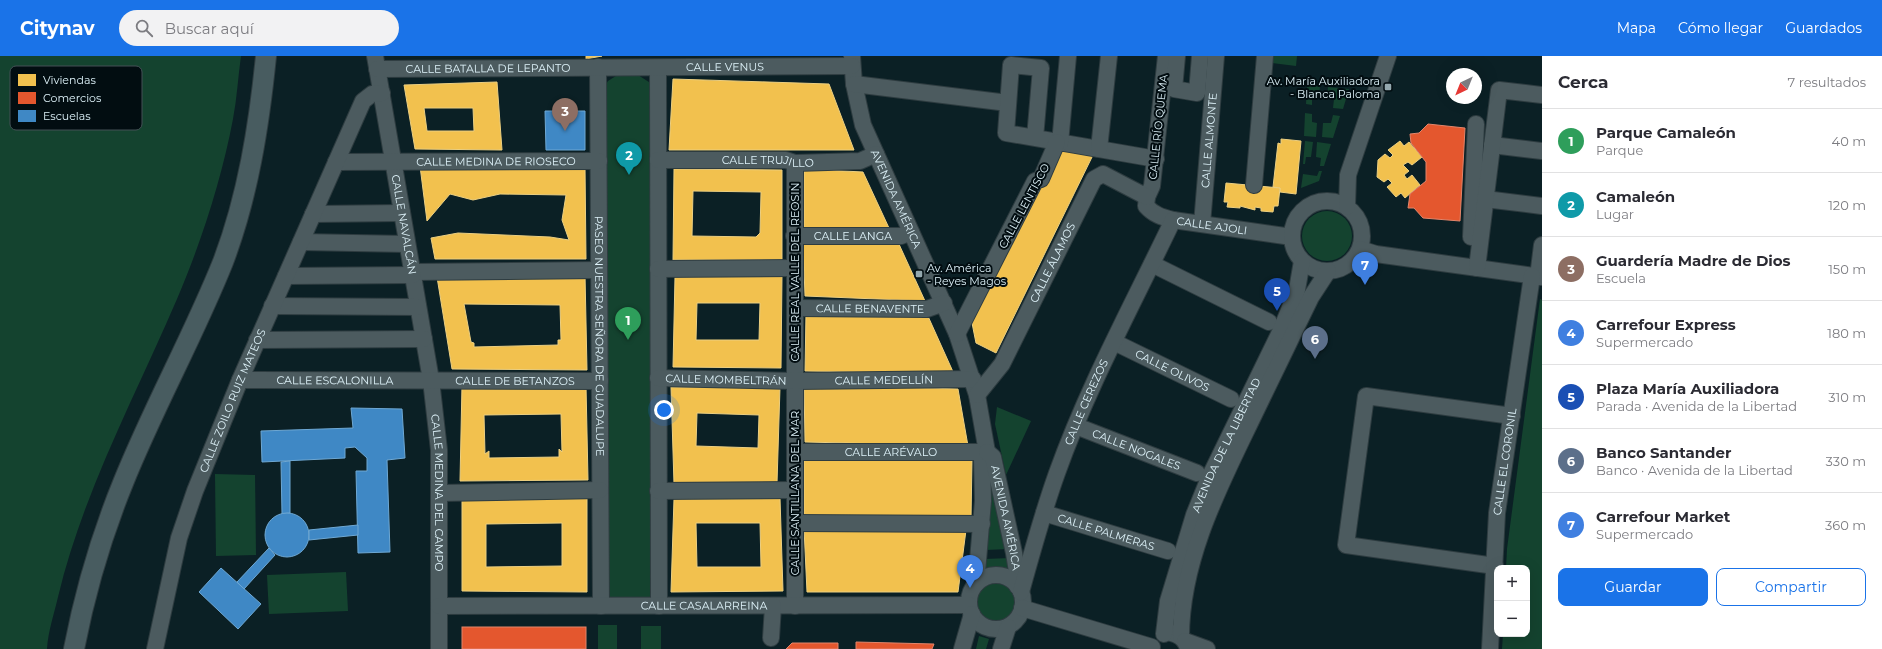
<!DOCTYPE html>
<html lang="es">
<head>
<meta charset="utf-8">
<style>
	body { margin:0; font-family:Montserrat,sans-serif; background:#f2f2f3; color:#2b2b33 }
	.controls { position:absolute; right:12px; bottom:12px; display:grid; overflow:hidden; border-radius:8px; box-shadow:0 4px 16px #0002 }
	.controls button { width:36px; height:36px; display:grid; place-items:center; padding:0; border:0; border-bottom:1px solid #e1e1e2; background:#fff; color:#2b2b33; font:20px sans-serif }
	.compass { position:absolute; left:1446px; top:12px; width:36px; height:36px; border-radius:50%; background:#fff; box-shadow:0 4px 16px #0002; rotate:223deg }
	.you { position:absolute; left:664px; top:354px; width:14px; height:14px; margin:-10px; border:3px solid #fff; border-radius:50%; background:#1a73e8; box-shadow:0 0 0 6px #1a73e833 }
	.badge { display:grid; place-items:center; width:26px; height:26px; border-radius:50%; background:#1a73e8; color:#fff; font-size:13px; font-weight:700 }
	.pin { position:absolute; translate:-50% -33px; filter:drop-shadow(0 1px 2px #0008) }
	.pin::after { content:''; position:absolute; top:21px; width:14px; height:12px; background:inherit; clip-path:polygon(0 0,100% 0,50% 100%) }
	.list { margin:0; padding:0; list-style:none }
	h2 { display:flex; justify-content:space-between; align-items:center; height:52px; margin:0; padding:0 16px; font-size:17px }
	h2 small { font-size:13px; font-weight:400; color:#7c7c81 }
	.list li { display:grid; grid-template-columns:26px 1fr auto; gap:12px; align-items:center; box-sizing:border-box; height:64px; padding:0 16px; border-top:1px solid #e1e1e2 }
	.list b { display:block; font-size:15px; white-space:nowrap }
	.list p { margin:0; font-size:13px; white-space:nowrap; color:#7c7c81 }
	.list em { font-size:13px; font-style:normal; color:#7c7c81 }
	.actions { display:flex; gap:8px; padding:12px 16px }
	.actions a { flex:1; padding:9px 0; border:1px solid #1a73e8; border-radius:8px; text-align:center; font-size:14px; color:#1a73e8 }
	.actions .main { background:#1a73e8; color:#fff }
	.icon { flex:none; width:22px; height:22px; fill:none; stroke:currentColor; stroke-width:2; stroke-linecap:round; stroke-linejoin:round }
	.map { position:relative; flex:none; width:1542px; height:593px; overflow:hidden }
	header { display:flex; align-items:center; gap:24px; box-sizing:border-box; height:56px; padding:0 20px; background:#1a73e8; color:#fff }
	header strong { font-size:19px }
	nav { display:flex; gap:22px; margin-inline-start:auto; font-size:14px }
	.search { width:280px; height:36px; background:#f2f2f3; display:flex; align-items:center; gap:10px; box-sizing:border-box; padding:0 14px; border-radius:22px; color:#7c7c81; font-size:15px }
	main { display:flex }
	aside { flex:1; background:#fff }
	.map>svg:first-child { display:block }
</style>
</head>
<body>
<header>
<strong>Citynav</strong>
<div class="search"><svg class="icon" aria-label="search" viewBox="0 0 24 24"><circle cx="10" cy="10" r="6"/><path d="M15 15l6 6"/></svg>Buscar aquí</div>
<nav><a>Mapa</a><a>Cómo llegar</a><a>Guardados</a></nav>
</header>
<main>
<div class="map">
<svg width="1542" height="593" viewBox="0 0 1542 593">
	<rect width="100%" height="100%" fill="#0b2025"/>
	<g fill="#14432f">
		<path d="M0,0h241c-3,21 -4,42 -8,63 -11,59 -32,124 -56,180 -42,98 -94,193 -119,298 -4,17 -10,35 -11,52h-47z"/>
		<polygon points="1273,0 1297,0 1296,10 1272,7"/>
		<polygon points="619,18 638,19 652,28 652,540 647,543 612,543 607,540 603,33 608,25"/>
		<polygon points="1307,29 1320,30 1319,42 1312,41 1312,49 1306,48"/>
		<polygon points="1328,31 1349,33 1343,53 1333,52 1334,43 1327,42"/>
		<polygon points="1305,57 1312,58 1312,66 1317,67 1316,81 1304,80"/>
		<polygon points="1333,59 1340,60 1333,82 1322,81 1323,67 1331,67"/>
		<polygon points="1305,85 1313,86 1311,101 1306,101 1305,108 1303,108"/>
		<polygon points="1317,86 1331,88 1324,110 1320,110 1321,102 1316,101"/>
		<polygon points="1319,115 1322,115 1319,125 1301,132 1303,118 1317,120"/>
		<circle cx="1327" cy="180" r="25"/>
		<polygon points="1540,243 1542,244 1542,593 1502,593 1503,578 1527,578 1527,512 1506,512 1507,493"/>
		<polygon points="997,351 1031,365 1006,419 995,368"/>
		<polygon points="987,405 1009,493 985,494"/>
		<polygon points="215,418 255,419 256,499 216,500"/>
		<polygon points="1011,502 1012,517 997,512 984,514 984,503"/>
		<polygon points="346,516 348,555 269,558 267,519"/>
		<circle cx="996" cy="547" r="20"/>
		<rect x="598" y="569" width="19" height="24"/>
		<rect x="641" y="570" width="20" height="23"/>
		<polygon points="979,580 989,583 986,593 976,593"/>
	</g>
	<g fill="#f2c14e" stroke="#eccf81" fill-rule="evenodd">
		<polygon points="586,0 602,0 586,3"/>
		<polygon points="673,23 829,28 854,94 669,94"/>
		<path d="M497,26l5,68 -87,-1 -11,-64zM424,52h49l1,23h-47z"/>
		<polygon points="1281,83 1301,85 1296,138 1280,136 1280,132 1273,131 1278,87 1281,88"/>
		<polygon points="1400,85 1404,90 1409,86 1422,101 1412,109 1408,106 1403,109 1409,115 1404,119 1407,123 1412,119 1420,129 1405,142 1401,137 1396,141 1387,131 1392,127 1388,123 1384,126 1377,121 1378,104 1385,98 1390,102 1393,99 1388,94"/>
		<polygon points="1059,92 1094,97 996,297 976,287 971,262"/>
		<polygon points="420,110 585,111 586,203 435,203 431,182 458,177 550,181 569,184 562,164 566,139 500,138 473,144 450,138 427,165"/>
		<path d="M674,113l108,1v90h-109zM693,135l68,1 -1,41 -4,4 -64,-1z"/>
		<polygon points="804,113 863,116 889,172 804,172"/>
		<polygon points="1226,127 1280,132 1278,150 1274,150 1273,156 1261,155 1261,152 1255,151 1255,154 1240,150 1240,152 1227,151 1228,146 1224,146"/>
		<polygon points="803,186 898,186 925,245 805,240"/>
		<path d="M585,219l2,95 -135,-1 -15,-92zM464,248l96,1 1,35h-3v5l-84,2v-4l-3,-1z"/>
		<path d="M782,219l-1,93 -108,-1 2,-90zM697,247h63l-1,37h-63z"/>
		<polygon points="806,257 927,258 954,318 805,315"/>
		<polygon points="804,328 958,333 968,390 805,386"/>
		<path d="M462,329l124,1 2,94 -128,1zM561,358l1,38 -3,-3v8l-70,1v-7l-4,3 -1,-39z"/>
		<path d="M671,331h109l-3,96 -103,1zM697,357l62,2 -1,33 -62,-2z"/>
		<polygon points="804,404 972,404 971,463 804,459"/>
		<path d="M587,440v96l-125,-1v-91zM562,467v43l-76,1v-43z"/>
		<path d="M780,442l3,93 -112,1 3,-93zM696,467h64l1,44h-64z"/>
		<polygon points="804,472 966,474 958,536 807,536"/>
	</g>
	<g fill="#e4572e" stroke="#e2856b">
		<polygon points="1428,68 1465,72 1460,165 1423,162 1414,152 1408,152 1410,138 1426,125 1426,106 1411,87 1410,78 1419,77"/>
		<rect x="462" y="571" width="124" height="22"/>
		<polygon points="856,586 934,588 932,593 856,593"/>
		<polygon points="792,587 838,587 838,593 786,593"/>
	</g>
	<g fill="#3f88c5" stroke="#6ea8d4">
		<polygon points="545,55 585,55 585,94 546,94"/>
		<polygon points="351,352 402,353 405,402 387,404 390,496 358,497 356,415 367,415 367,402 355,391 345,392 345,402 262,406 261,375 353,372"/>
		<polygon points="290,405 290,457 282,458 281,406"/>
		<circle cx="287" cy="479" r="22"/>
		<polygon points="358,469 358,479 309,484 309,474"/>
		<polygon points="269,492 275,499 244,533 237,526"/>
		<polygon points="221,512 261,548 238,573 199,536"/>
	</g>
	<g fill="none" stroke-linecap="round" stroke-linejoin="round">
		<g stroke="#2e3c40" stroke-width="18">
			<g id="minor">
				<path id="s1" d="M375,0l56,324 8,70v199"/>
				<path id="s2" d="M852,0l2,28 9,41 94,209 20,61 10,57 -5,6 1,43 -7,83"/>
				<path id="s3" d="M1166,0l-14,130 -5,11 -1,9c8,9 16,11 27,14l119,17"/>
				<polyline points="1177,0 1174,33 1197,37 1200,0"/>
				<path id="s4" d="M598,11l3,539"/>
				<polyline points="658,12 659,550"/>
				<path id="s5" d="M377,13l475,-3"/>
				<polyline points="854,28 1008,47"/>
				<polyline points="1035,82 1041,12 1011,9 1006,77 1156,103"/>
				<polyline points="1060,87 1068,0"/>
				<polyline points="1492,89 1542,95"/>
				<polyline points="1099,93 1109,0"/>
				<path id="s6" d="M658,104h128l9,3 65,-2 16,-7"/>
				<path id="s7" d="M336,106l263,-1"/>
				<polyline points="795,107 795,550"/>
				<polyline points="1254,129 1265,0"/>
				<polyline points="1485,143 1542,150"/>
				<circle cx="1327" cy="180" r="35"/>
				<polyline points="1347,151 1348,119 1388,0"/>
				<polyline points="313,158 402,157"/>
				<path id="s8" d="M1202,168l14,-168"/>
				<path id="s9" d="M794,180h107l10,-4"/>
				<polyline points="1471,181 1476,68"/>
				<polyline points="301,186 407,188"/>
				<polyline points="1360,193 1376,198 1542,221"/>
				<polyline points="1152,208 1269,266"/>
				<polyline points="1477,212 1499,34 1542,39"/>
				<polyline points="658,213 795,212"/>
				<polyline points="412,216 599,214"/>
				<polyline points="286,220 413,219"/>
				<polyline points="1538,221 1542,189"/>
				<polyline points="272,250 418,251"/>
				<path id="s10" d="M795,252l132,1 17,-6"/>
				<polyline points="957,278 1035,125 1041,123 1057,86"/>
				<polyline points="257,284 424,283"/>
				<path id="s11" d="M1114,286l117,57"/>
				<path id="s12" d="M658,322l137,3 178,-2"/>
				<path id="s13" d="M240,324l360,1"/>
				<path id="s14" d="M977,339l25,-31 92,-185 9,-5 44,23"/>
				<path id="s15" d="M1076,370l121,47"/>
				<path id="s16" d="M795,396h192"/>
				<path id="s17" d="M987,396l6,5 21,96 3,19v14"/>
				<polyline points="658,435 795,434"/>
				<polyline points="440,437 600,434"/>
				<path id="s18" d="M1044,457l124,38"/>
				<polyline points="795,467 982,468"/>
				<polyline points="1495,510 1346,489 1366,340 1512,360"/>
				<circle cx="996" cy="546" r="27"/>
				<path id="s19" d="M1021,536c11,-40 22,-80 36,-119 31,-87 76,-169 116,-253"/>
				<path id="s20" d="M439,550l530,-1"/>
				<polyline points="1022,552 1152,591"/>
				<path d="M1171,577c9,2 15,7 17,16"/>
				<path id="s21" d="M1164,578l4,-33 26,-86 15,-37 72,-148 16,-40 5,-29"/>
				<path d="M1181,581c0,-75 36,-146 68,-212 21,-43 41,-85 62,-128l17,-26"/>
				<polyline points="771,582 773,550"/>
				<polyline points="1185,585 1207,593"/>
				<path id="s22" d="M155,593l24,-111 16,-47 45,-111 123,-279 9,-7 10,-1"/>
				<polyline points="962,593 972,558"/>
				<polyline points="1001,593 1008,571"/>
				<path id="s23" d="M1490,593l7,-136 35,-237"/>
			</g>
		</g>
		<g stroke="#2e3c40" stroke-width="22">
			<path id="major" d="M74,593c11,-57 27,-112 49,-166 30,-75 70,-146 100,-221 25,-66 36,-136 43,-206"/>
		</g>
		<use href="#minor" stroke="#4c5b5f" stroke-width="16"/>
		<use href="#major" stroke="#485c60" stroke-width="20"/>
	</g>
	<g fill="#94a8ae" stroke="#020d11" stroke-width="1.5">
		<rect x="1384" y="27" width="8" height="8" rx="2"/>
		<rect x="915" y="214" width="8" height="8" rx="2"/>
	</g>
	<g text-anchor="middle" stroke-width="4" stroke-linejoin="round" paint-order="stroke">
		<g font-size="11" fill="#ddf1f8" stroke="#020d11">
			<text dy="4" stroke="none"><textPath href="#s5" startOffset="348">CALLE VENUS</textPath></text>
			<text dy="4" stroke="none"><textPath href="#s5" startOffset="111">CALLE BATALLA DE LEPANTO</textPath></text>
			<text transform="translate(1158 71) rotate(-84)" y="4">CALLE RÍO QUEMA</text>
			<text dy="4" stroke="none"><textPath href="#s8" startOffset="84">CALLE ALMONTE</textPath></text>
			<text dy="4" stroke="none"><textPath href="#s7" startOffset="160">CALLE MEDINA DE RIOSECO</textPath></text>
			<text dy="4" stroke="none"><textPath href="#s6" startOffset="110">CALLE TRUJILLO</textPath></text>
			<text dy="4" stroke="none"><textPath href="#s2" startOffset="151">AVENIDA AMÉRICA</textPath></text>
			<text transform="translate(1024 150) rotate(-62)" y="4">CALLE LENTISCO</text>
			<text dy="4" stroke="none"><textPath href="#s1" startOffset="171">CALLE NAVALCÁN</textPath></text>
			<text dy="4" stroke="none"><textPath href="#s3" startOffset="222">CALLE AJOLI</textPath></text>
			<text dy="4" stroke="none"><textPath href="#s9" startOffset="59">CALLE LANGA</textPath></text>
			<text dy="4" stroke="none"><textPath href="#s14" startOffset="153">CALLE ÁLAMOS</textPath></text>
			<text transform="translate(795 216) rotate(-90)" y="4">CALLE REAL VALLE DEL REOSIN</text>
			<text dy="4" stroke="none"><textPath href="#s10" startOffset="75">CALLE BENAVENTE</textPath></text>
			<text dy="4" stroke="none"><textPath href="#s4" startOffset="269">PASEO NUESTRA SEÑORA DE GUADALUPE</textPath></text>
			<text dy="4" stroke="none"><textPath href="#s11" startOffset="65">CALLE OLIVOS</textPath></text>
			<text dy="4" stroke="none"><textPath href="#s13" startOffset="95">CALLE ESCALONILLA</textPath></text>
			<text dy="4" stroke="none"><textPath href="#s13" startOffset="275">CALLE DE BETANZOS</textPath></text>
			<text dy="4" stroke="none"><textPath href="#s12" startOffset="68">CALLE MOMBELTRÁN</textPath></text>
			<text dy="4" stroke="none"><textPath href="#s12" startOffset="226">CALLE MEDELLÍN</textPath></text>
			<text dy="4" stroke="none"><textPath href="#s22" startOffset="261">CALLE ZOILO RUIZ MATEOS</textPath></text>
			<text dy="4" stroke="none"><textPath href="#s19" startOffset="201">CALLE CEREZOS</textPath></text>
			<text dy="4" stroke="none"><textPath href="#s21" startOffset="200">AVENIDA DE LA LIBERTAD</textPath></text>
			<text dy="4" stroke="none"><textPath href="#s15" startOffset="65">CALLE NOGALES</textPath></text>
			<text dy="4" stroke="none"><textPath href="#s16" startOffset="96">CALLE ARÉVALO</textPath></text>
			<text dy="4" stroke="none"><textPath href="#s23" startOffset="188">CALLE EL CORONIL</textPath></text>
			<text dy="4" stroke="none"><textPath href="#s1" startOffset="442">CALLE MEDINA DEL CAMPO</textPath></text>
			<text transform="translate(795 437) rotate(-90)" y="4">CALLE SANTILLANA DEL MAR</text>
			<text dy="4" stroke="none"><textPath href="#s17" startOffset="70">AVENIDA AMÉRICA</textPath></text>
			<text dy="4" stroke="none"><textPath href="#s18" startOffset="65">CALLE PALMERAS</textPath></text>
			<text dy="4" stroke="none"><textPath href="#s20" startOffset="265">CALLE CASALARREINA</textPath></text>
		</g>
		<g font-size="11" fill="#ddf1f8" stroke="#020d11" text-anchor="end">
			<text x="1380" y="29">Av. María Auxiliadora<tspan x="1380" dy="13">- Blanca Paloma</tspan></text>
			<text x="927" y="216" text-anchor="start">Av. América<tspan x="927" dy="13">- Reyes Magos</tspan></text>
		</g>
	</g>
	<rect x="10" y="10" width="132" height="64" rx="6" fill="#020d11" stroke="#445156" stroke-width="1"/>
	<rect x="18" y="18" width="18" height="12" fill="#f2c14e"/>
	<rect x="18" y="36" width="18" height="12" fill="#e4572e"/>
	<rect x="18" y="54" width="18" height="12" fill="#3f88c5"/>
	<g font-size="11" fill="#ddf1f8">
		<text x="43" y="28">Viviendas</text>
		<text x="43" y="46">Comercios</text>
		<text x="43" y="64">Escuelas</text>
	</g>
</svg>
<div class="controls">
<button>+</button>
<button>−</button>
</div>
<svg class="compass" viewBox="-18 -18 36 36"><path d="M0-13l5 13h-10z" fill="#e53935"/><path d="M0 13l5-13h-10z" fill="#7c7c81"/></svg>
<div class="you"></div>
<div class="pin badge" style="left:628px;top:284px;background:#2e9e5b">1</div>
<div class="pin badge" style="left:629px;top:119px;background:#0f9aa8">2</div>
<div class="pin badge" style="left:565px;top:75px;background:#8d6e63">3</div>
<div class="pin badge" style="left:970px;top:532px;background:#3f7fe0">4</div>
<div class="pin badge" style="left:1277px;top:255px;background:#1a4fb4">5</div>
<div class="pin badge" style="left:1315px;top:303px;background:#5c6f8a">6</div>
<div class="pin badge" style="left:1365px;top:229px;background:#3f7fe0">7</div>
</div>
<aside>
<h2>Cerca<small>7 resultados</small></h2>
<ul class="list">
<li><span class="badge" style="background:#2e9e5b">1</span><div><b>Parque Camaleón</b><p>Parque</p></div><em>40 m</em></li>
<li><span class="badge" style="background:#0f9aa8">2</span><div><b>Camaleón</b><p>Lugar</p></div><em>120 m</em></li>
<li><span class="badge" style="background:#8d6e63">3</span><div><b>Guardería Madre de Dios</b><p>Escuela</p></div><em>150 m</em></li>
<li><span class="badge" style="background:#3f7fe0">4</span><div><b>Carrefour Express</b><p>Supermercado</p></div><em>180 m</em></li>
<li><span class="badge" style="background:#1a4fb4">5</span><div><b>Plaza María Auxiliadora</b><p>Parada · Avenida de la Libertad</p></div><em>310 m</em></li>
<li><span class="badge" style="background:#5c6f8a">6</span><div><b>Banco Santander</b><p>Banco · Avenida de la Libertad</p></div><em>330 m</em></li>
<li><span class="badge" style="background:#3f7fe0">7</span><div><b>Carrefour Market</b><p>Supermercado</p></div><em>360 m</em></li>
</ul>
<div class="actions"><a class="main">Guardar</a><a>Compartir</a></div>
</aside>
</main>
</body>
</html>
